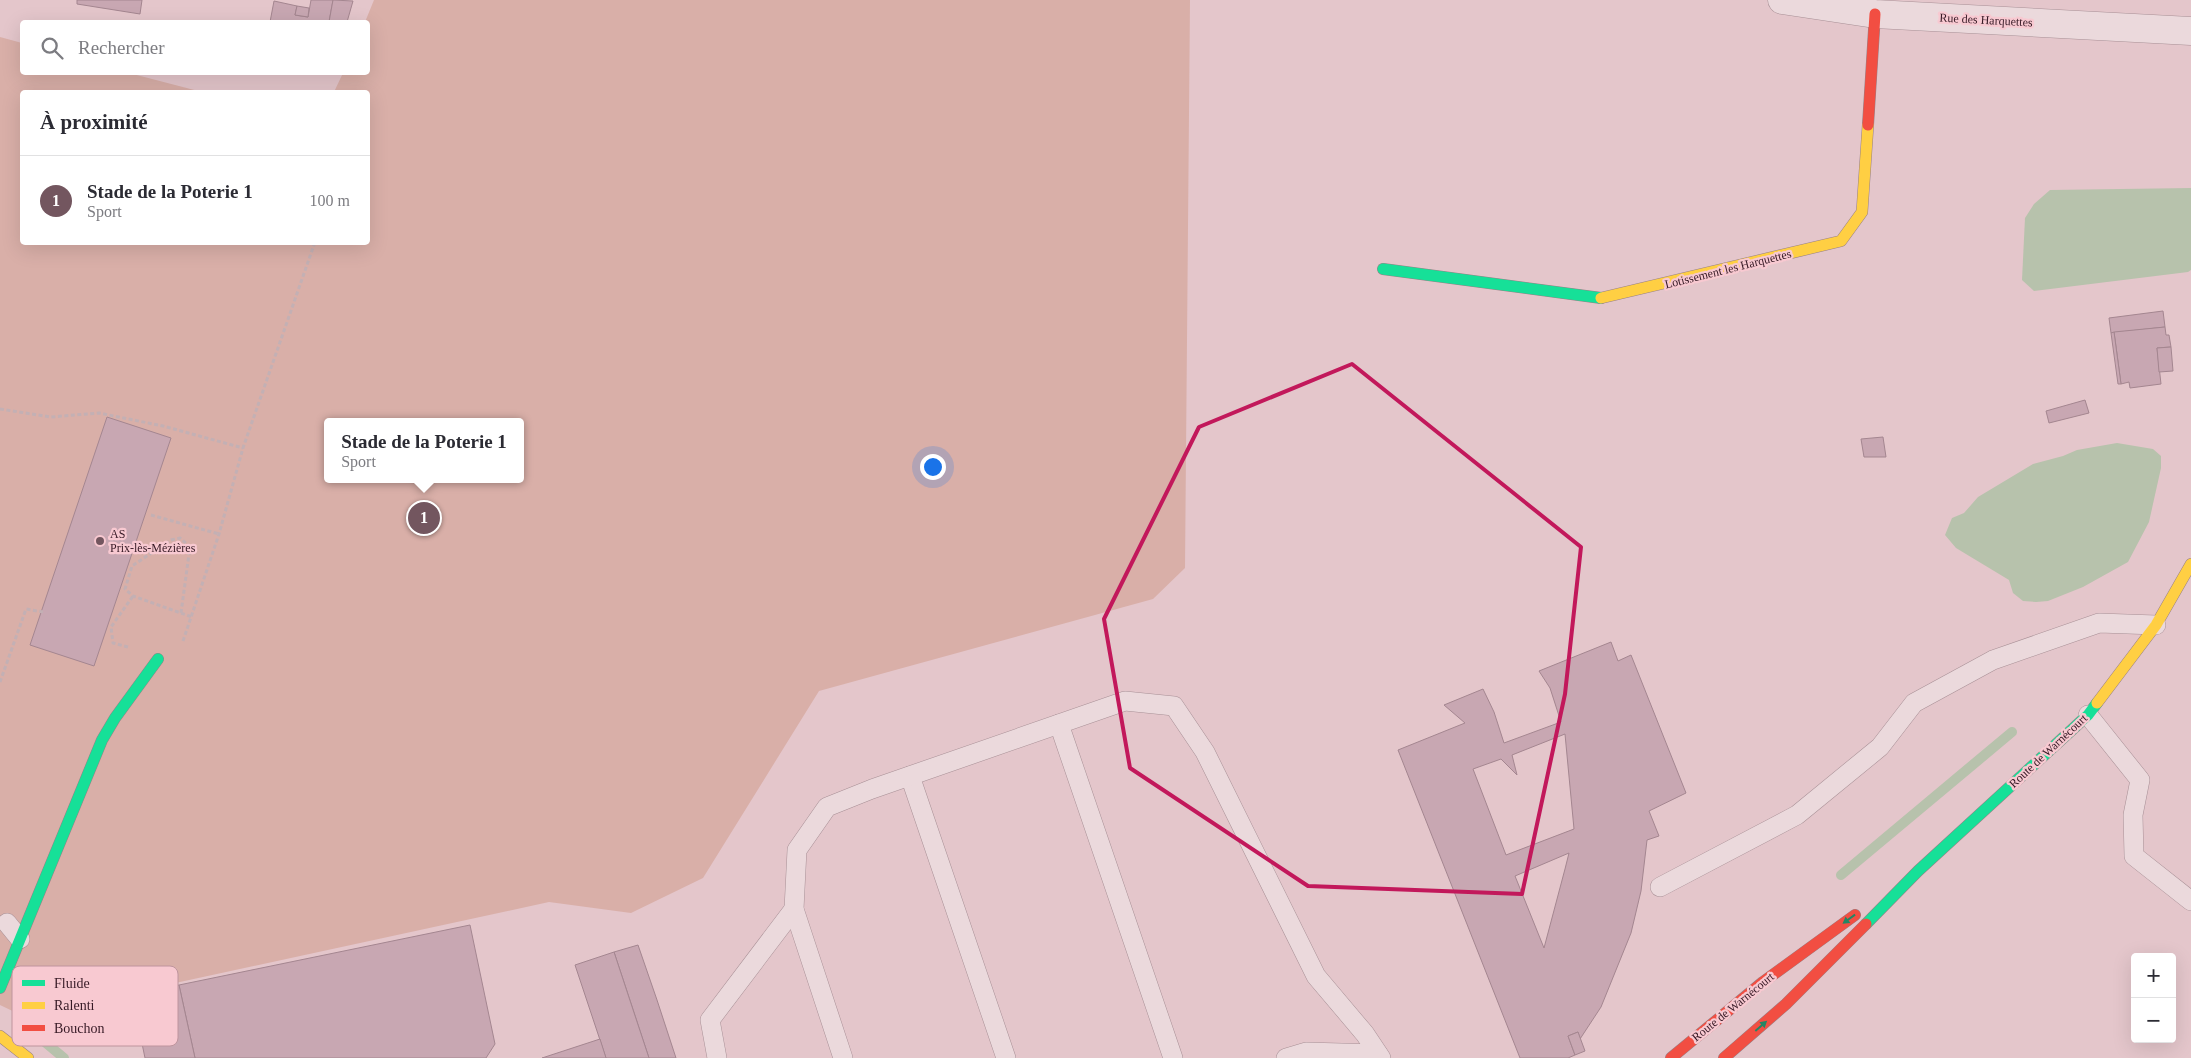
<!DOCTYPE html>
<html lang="fr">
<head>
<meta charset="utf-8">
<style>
	body { margin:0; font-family:Georgia,serif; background:#f7f7f7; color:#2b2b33 }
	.controls { position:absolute; right:15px; bottom:15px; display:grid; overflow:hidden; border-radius:5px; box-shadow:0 5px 20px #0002 }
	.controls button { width:45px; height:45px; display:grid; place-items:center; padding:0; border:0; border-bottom:1px solid #e1e1e2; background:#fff; color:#2b2b33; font:25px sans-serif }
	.you { position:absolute; left:932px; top:466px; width:18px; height:18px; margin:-12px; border:4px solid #fff; border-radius:50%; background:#1a73e8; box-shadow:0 0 0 8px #1a73e833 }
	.badge { display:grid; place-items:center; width:32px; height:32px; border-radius:50%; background:#73565f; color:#fff; font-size:16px; font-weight:700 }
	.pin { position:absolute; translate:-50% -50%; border:2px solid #fff; box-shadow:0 1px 5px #0006 }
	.popup { position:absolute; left:324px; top:418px; width:200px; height:65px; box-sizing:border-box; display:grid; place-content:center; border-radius:5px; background:#fff; filter:drop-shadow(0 1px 4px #0005); font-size:16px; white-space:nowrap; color:#7c7c81 }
	.popup b { font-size:19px; color:#2b2b33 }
	.popup::after { content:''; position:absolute; left:50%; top:100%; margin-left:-10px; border:10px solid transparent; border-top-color:#fff }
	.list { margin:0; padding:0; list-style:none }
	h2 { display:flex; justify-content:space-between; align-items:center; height:65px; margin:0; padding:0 20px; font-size:21px }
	h2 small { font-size:16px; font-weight:400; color:#7c7c81 }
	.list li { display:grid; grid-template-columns:32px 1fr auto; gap:15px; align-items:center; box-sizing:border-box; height:90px; padding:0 20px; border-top:1px solid #e1e1e2 }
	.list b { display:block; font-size:19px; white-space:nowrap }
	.list p { margin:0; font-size:16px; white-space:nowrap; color:#7c7c81 }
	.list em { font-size:16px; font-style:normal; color:#7c7c81 }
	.icon { flex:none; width:28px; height:28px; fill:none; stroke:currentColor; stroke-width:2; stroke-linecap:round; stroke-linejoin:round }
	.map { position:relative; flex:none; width:2191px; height:1058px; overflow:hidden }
	.search { position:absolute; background:#fff; box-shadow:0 5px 20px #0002; left:20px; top:20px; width:350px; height:55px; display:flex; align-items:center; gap:12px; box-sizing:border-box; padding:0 18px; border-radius:5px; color:#7c7c81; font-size:19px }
	.panel { position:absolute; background:#fff; box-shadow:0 5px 20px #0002; left:20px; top:90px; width:350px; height:155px; border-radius:5px }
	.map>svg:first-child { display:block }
</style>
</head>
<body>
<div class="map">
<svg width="2191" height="1058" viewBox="0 0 2191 1058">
	<rect width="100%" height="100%" fill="#e4c6cb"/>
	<path fill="#d9afa8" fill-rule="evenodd" d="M374,0h816l-5,568 -32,31 -334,92 -116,187 -72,35 -82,-11 -526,114 -23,-11v-968l22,6v29l107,1 73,19h-180v150h346v-150h-34l9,-19 25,-1v-50h-3zM328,422h192v57h-192z"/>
	<g fill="#b7c2ac">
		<polygon points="2191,188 2191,270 2188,272 2034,291 2022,280 2025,218 2034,204 2050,190"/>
		<polygon points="2117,443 2153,449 2161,456 2161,468 2149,522 2128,562 2083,587 2048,601 2036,602 2023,601 2013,593 2009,580 1956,548 1945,535 1952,518 1964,513 1978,497 2033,464 2063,456 2077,450"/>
	</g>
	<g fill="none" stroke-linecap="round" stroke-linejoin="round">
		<g stroke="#b7c2ac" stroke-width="10">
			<polyline points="1841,875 2012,732"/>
			<polyline points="22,1023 64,1058"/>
		</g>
	</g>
	<g fill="#c8a7b2" stroke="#a48690" fill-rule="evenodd">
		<polygon points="77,0 142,0 140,14 77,4"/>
		<polygon points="311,0 333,0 329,22 270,22 274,1 297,6 295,15 308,17"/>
		<polygon points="333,0 353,1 347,22 329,22"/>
		<polygon points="297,6 309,8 308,17 295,15"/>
		<polygon points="2163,311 2165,327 2111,333 2109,318"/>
		<polygon points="2165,327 2166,335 2169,335 2171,347 2157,348 2161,384 2130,388 2129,382 2121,384 2114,332"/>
		<polygon points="2114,332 2121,384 2118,384 2111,333"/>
		<polygon points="2171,347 2173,371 2159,372 2157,348"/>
		<polygon points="2085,400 2089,413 2049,423 2046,411"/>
		<polygon points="107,417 171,438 94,666 30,645"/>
		<polygon points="1883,437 1886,457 1864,457 1861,439"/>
		<path d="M1611,642l7,19 13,-6 55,138 -37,18 10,25 -12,4 -6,51 -10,42 -30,74 -21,32 -2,-7 -10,4 7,19 -7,3h-48l-122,-308 67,-27 -21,-18 39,-16 11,23 10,31 57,-21 -11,-34 -11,-17zM1565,734l9,95 -68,26 -33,-86 28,-10 16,16 -5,-20zM1569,853l-4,16 -21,79 -29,-72z"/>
		<polygon points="470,925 495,1044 486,1058 195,1058 179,985"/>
		<polygon points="638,945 657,1000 676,1058 649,1058 614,952"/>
		<polygon points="614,952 649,1058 606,1058 575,965"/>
		<polygon points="179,985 195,1058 145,1058 132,995"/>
		<polygon points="1578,1032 1585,1051 1575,1055 1568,1036"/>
		<polygon points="600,1039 606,1058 542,1058"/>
	</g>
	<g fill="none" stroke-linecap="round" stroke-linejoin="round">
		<g stroke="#a89096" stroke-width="20">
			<g id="lane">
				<polyline points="2088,715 2140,780 2133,815 2134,856 2191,901"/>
				<polyline points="1059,724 1173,1058"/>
				<polyline points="910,776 1006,1058"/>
				<polyline points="1660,887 1797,815 1880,747 1914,703 1993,660 2099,623 2156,625"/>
				<polyline points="7,923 20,939"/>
				<polyline points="717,1058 710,1020 794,909"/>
				<polyline points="843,1058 794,909 797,850 827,807 872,789 1125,701 1174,706 1205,752 1316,976 1365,1034 1381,1058"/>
				<polyline points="1286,1058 1306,1052 1378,1054 1376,1058"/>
			</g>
		</g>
		<g stroke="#a89096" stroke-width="29">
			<polyline id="street" points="1782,0 1875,14 2191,31"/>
		</g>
		<g stroke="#988086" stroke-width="12">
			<g id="fast">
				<polyline points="1383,269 1601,298"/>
				<polyline points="1866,924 1918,871 2088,715 2097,703"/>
				<polyline points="0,988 102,740 115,718 158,659"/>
			</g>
		</g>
		<g stroke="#988086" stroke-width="12">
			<g id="slow">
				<polyline points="1601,298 1841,241 1862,212 1868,125"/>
				<polyline points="2097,703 2156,625 2191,564"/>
				<polyline points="0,1036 28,1058"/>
			</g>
		</g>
		<g stroke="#988086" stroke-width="12">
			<g id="jam">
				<polyline points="1868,125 1875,14"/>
				<polyline points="1671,1058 1763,982 1855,915"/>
				<polyline points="1724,1058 1786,1004 1866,924"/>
			</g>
		</g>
		<g stroke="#c3b0b4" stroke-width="3" stroke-dasharray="4 2.5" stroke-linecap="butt">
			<polyline points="0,409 51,417 99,413 163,426 243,448"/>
			<polyline points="151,515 219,534"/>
			<polyline points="181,613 189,554 188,545 180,538 171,540 132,566 125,589 133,596 192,617"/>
			<polyline points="183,641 219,534 243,448 315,242"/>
			<polyline points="128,647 113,643 111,627 133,596"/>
			<polyline points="0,682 26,609 43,612"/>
		</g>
		<use href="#lane" stroke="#ebd9dc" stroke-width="19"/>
		<use href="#street" stroke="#ebd9dc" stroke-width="28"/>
		<use href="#fast" stroke="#16e098" stroke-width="11"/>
		<use href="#slow" stroke="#ffcf43" stroke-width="11"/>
		<use href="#jam" stroke="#f24e42" stroke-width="11"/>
	</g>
	<defs><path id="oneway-solid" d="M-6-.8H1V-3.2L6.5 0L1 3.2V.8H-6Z" transform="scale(1.25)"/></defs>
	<g fill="#248664">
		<use href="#oneway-solid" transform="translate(1849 919) rotate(144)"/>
		<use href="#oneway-solid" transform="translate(1761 1026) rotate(-41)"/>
	</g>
	<path fill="none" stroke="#c2185b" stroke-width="4" stroke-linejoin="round" d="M1352,364l229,183 -16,147 -43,200 -214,-8 -178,-118 -26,-149 95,-192z"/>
	<circle fill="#73565f" stroke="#f8c9d1" stroke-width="2" cx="100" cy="541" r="5"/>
	<g text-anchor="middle" stroke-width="4.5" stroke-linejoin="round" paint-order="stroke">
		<g font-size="12" fill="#361925" stroke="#f8c9d1">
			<text transform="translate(1986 20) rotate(3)" y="4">Rue des Harquettes</text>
			<text transform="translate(1728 269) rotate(-14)" y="4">Lotissement les Harquettes</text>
			<text transform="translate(2048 751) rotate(-43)" y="4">Route de Warnécourt</text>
			<text transform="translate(1733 1007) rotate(-39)" y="4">Route de Warnécourt</text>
		</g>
		<g font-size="12" fill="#361925" stroke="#f8c9d1" text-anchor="start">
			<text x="110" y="538">AS<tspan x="110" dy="14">Prix-lès-Mézières</tspan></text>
		</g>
	</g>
	<rect x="12" y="966" width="166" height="80" rx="8" fill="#f8c9d1" stroke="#be949d" stroke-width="1"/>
	<rect x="22" y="980" width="23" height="6" fill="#16e098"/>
	<rect x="22" y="1002" width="23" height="7" fill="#ffcf43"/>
	<rect x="22" y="1025" width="23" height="6" fill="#f24e42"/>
	<g font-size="14" fill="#361925">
		<text x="54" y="988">Fluide</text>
		<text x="54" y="1010">Ralenti</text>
		<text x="54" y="1033">Bouchon</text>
	</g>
</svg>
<div class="controls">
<button>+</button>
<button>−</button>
</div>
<div class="you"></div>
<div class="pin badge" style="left:424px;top:518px">1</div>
<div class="popup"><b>Stade de la Poterie 1</b>Sport</div>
<div class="search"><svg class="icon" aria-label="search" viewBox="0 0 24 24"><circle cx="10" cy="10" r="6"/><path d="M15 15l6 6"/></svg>Rechercher</div>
<section class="panel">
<h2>À proximité<small></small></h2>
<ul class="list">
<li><span class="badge">1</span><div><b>Stade de la Poterie 1</b><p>Sport</p></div><em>100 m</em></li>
</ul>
</section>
</div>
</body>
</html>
